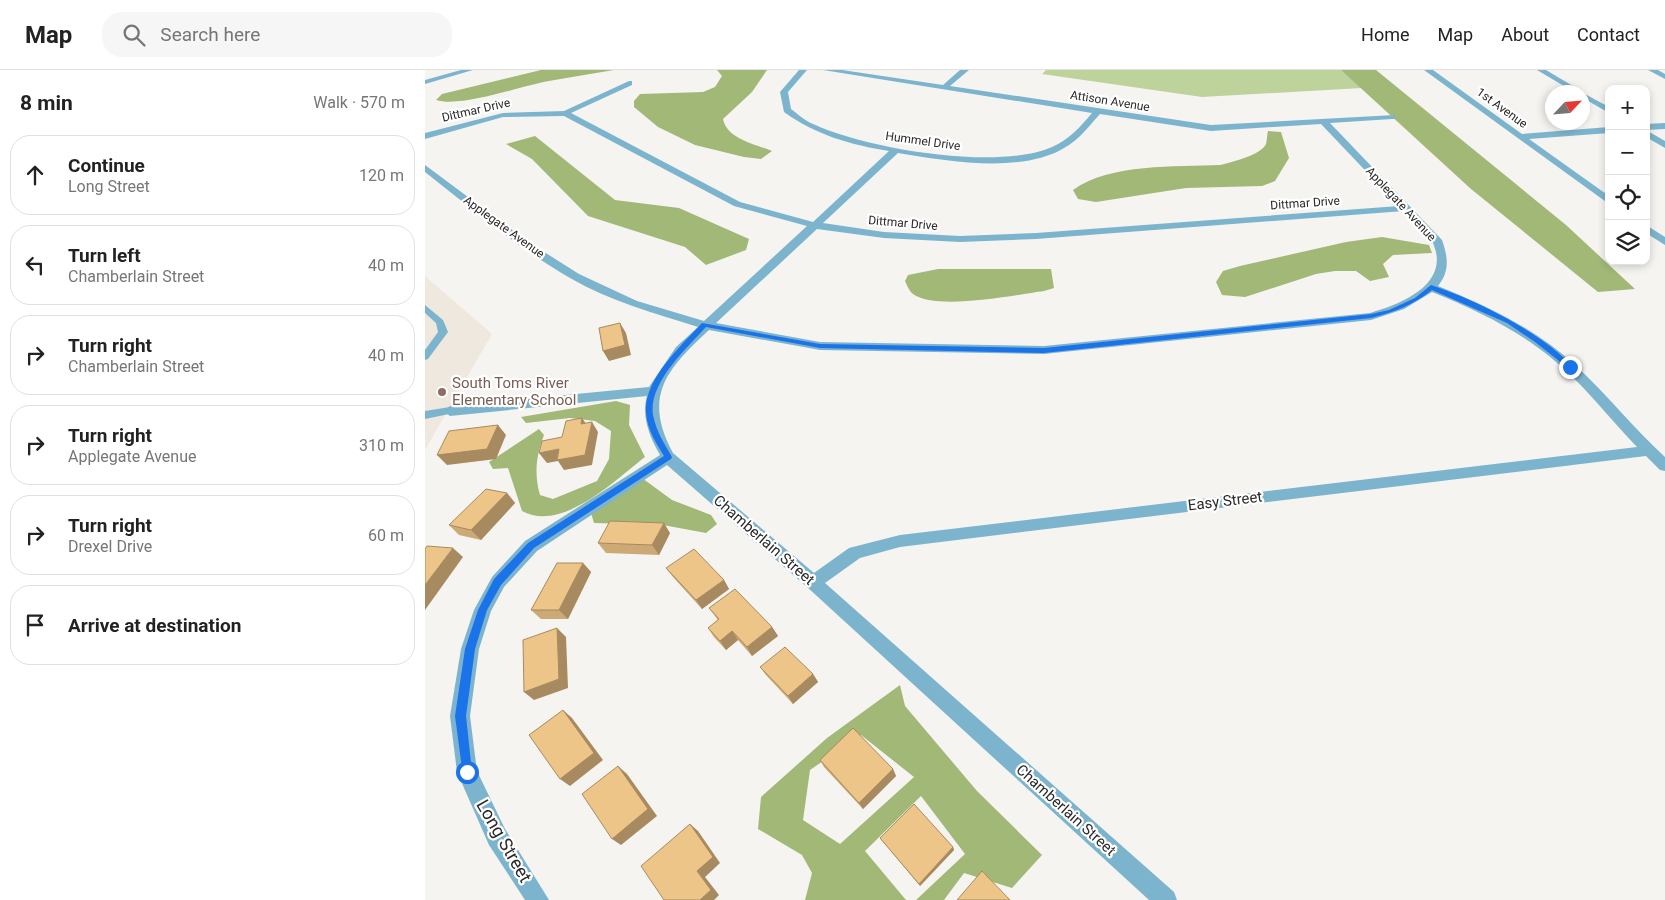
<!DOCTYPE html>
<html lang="en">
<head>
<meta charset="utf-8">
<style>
	body { margin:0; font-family:Roboto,sans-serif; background:#f6f6f6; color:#222 }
	.controls { position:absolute; right:15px; top:15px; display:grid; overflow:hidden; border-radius:10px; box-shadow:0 2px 8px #0003 }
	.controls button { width:45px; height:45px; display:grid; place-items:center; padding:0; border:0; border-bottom:1px solid #e0e0e0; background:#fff; color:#222; font:25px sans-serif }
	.compass { position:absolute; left:1120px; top:15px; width:45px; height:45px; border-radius:50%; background:#fff; box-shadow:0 2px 8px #0003; rotate:64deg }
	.stop { position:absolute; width:15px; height:15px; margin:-11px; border:4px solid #1a73e8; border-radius:50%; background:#fff }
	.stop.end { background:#1a73e8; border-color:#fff; box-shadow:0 1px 5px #0008 }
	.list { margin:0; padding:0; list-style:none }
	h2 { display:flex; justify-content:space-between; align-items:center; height:65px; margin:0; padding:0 20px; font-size:21px }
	h2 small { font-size:16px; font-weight:400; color:#767676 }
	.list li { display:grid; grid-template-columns:32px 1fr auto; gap:15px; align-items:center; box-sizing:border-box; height:80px; margin:0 10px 10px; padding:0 10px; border:1px solid #e0e0e0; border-radius:20px }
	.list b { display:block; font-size:19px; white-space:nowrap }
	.list p { margin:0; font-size:16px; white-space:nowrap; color:#767676 }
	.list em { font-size:16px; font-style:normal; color:#767676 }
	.icon { flex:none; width:28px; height:28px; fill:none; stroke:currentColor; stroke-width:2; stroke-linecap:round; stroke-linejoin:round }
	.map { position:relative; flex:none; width:1240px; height:830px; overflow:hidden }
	header { display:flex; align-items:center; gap:30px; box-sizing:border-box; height:70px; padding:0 25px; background:#fff; border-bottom:1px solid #e0e0e0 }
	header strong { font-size:24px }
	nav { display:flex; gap:28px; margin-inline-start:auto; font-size:18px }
	.search { width:350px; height:45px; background:#f6f6f6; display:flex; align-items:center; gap:12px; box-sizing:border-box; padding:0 18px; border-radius:20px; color:#767676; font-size:19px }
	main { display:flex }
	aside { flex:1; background:#fff }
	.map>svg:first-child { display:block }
</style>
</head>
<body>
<header>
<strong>Map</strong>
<div class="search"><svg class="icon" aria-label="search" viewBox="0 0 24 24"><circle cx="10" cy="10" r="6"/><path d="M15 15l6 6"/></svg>Search here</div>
<nav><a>Home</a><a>Map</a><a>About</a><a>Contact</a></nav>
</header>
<main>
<aside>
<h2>8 min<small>Walk · 570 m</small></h2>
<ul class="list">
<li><svg class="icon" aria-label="ahead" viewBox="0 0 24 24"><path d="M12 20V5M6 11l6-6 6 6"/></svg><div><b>Continue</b><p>Long Street</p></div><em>120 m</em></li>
<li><svg class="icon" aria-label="left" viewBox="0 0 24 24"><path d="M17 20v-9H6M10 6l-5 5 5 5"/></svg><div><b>Turn left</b><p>Chamberlain Street</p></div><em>40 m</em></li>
<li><svg class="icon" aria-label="right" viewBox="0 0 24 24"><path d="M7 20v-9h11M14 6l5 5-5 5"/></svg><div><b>Turn right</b><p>Chamberlain Street</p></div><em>40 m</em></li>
<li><svg class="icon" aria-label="right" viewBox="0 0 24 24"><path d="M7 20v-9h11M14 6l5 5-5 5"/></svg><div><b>Turn right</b><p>Applegate Avenue</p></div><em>310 m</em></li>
<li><svg class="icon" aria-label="right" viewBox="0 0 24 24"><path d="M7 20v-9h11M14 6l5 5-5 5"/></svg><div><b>Turn right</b><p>Drexel Drive</p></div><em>60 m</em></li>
<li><svg class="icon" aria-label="arrive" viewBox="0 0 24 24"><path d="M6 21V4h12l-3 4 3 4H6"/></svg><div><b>Arrive at destination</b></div></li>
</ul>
</aside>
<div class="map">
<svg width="1240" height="830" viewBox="0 0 1240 830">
	<rect width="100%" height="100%" fill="#f6f4f1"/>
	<polygon fill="#efe8df" points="0,206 67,264 0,380"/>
	<polygon fill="#bed29c" points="621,0 916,0 937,18 777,27 617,4"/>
	<g fill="#a1b877" fill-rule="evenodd">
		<path d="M116,0h73c-22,4 -44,7 -65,11 -29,5 -87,27 -113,19l6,-6z"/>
		<path d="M292,0h50l-15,22 -29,27c4,20 32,25 49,32l-11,8 -17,-2 -49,-12 -37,-18 -24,-20v-6l6,-7 63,-2 12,-5 7,-11z"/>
		<polygon points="916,0 951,0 1141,155 1210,219 1173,222 1046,119"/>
		<path d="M843,61l13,1 8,26 -14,23 -13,5 -76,2 -90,14 -18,-3 -5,-9c37,-27 103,-23 147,-25 12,-3 41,-10 46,-21 1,-3 1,-9 2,-13z"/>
		<polygon points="110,66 190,130 254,138 324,169 321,180 281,195 260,177 163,146 107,89 81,74"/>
		<polygon points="957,167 1004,175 1007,183 968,185 958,194 964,207 945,211 931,201 910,201 891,204 820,227 797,225 791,212 798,201 815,196 921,172"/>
		<path d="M513,199h113l3,19 -10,3c-29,4 -108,20 -131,3 -4,-3 -6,-9 -8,-13l3,-6z"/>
		<path d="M191,331l14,4 -1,20 16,32c-30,23 -83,76 -123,54l-14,-43 -15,1 -4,-7 50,-33 5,6c-8,21 -10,39 -4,60l13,4 44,-18 12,-22 2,-28 -16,-10 -25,-3 -44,5 -5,-6z"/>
		<polygon points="217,408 247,430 286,445 292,454 281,463 238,455 169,453 166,443"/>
		<path d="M475,615l5,21 72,85 65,64 -30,33 -48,-15 -20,27h-28l49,-46 -44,-58 -56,55 41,49h-101l7,-27 -10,-18 -44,-26 3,-32 66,-59zM436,665l53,42 -74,67 -37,-24 7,-50z"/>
	</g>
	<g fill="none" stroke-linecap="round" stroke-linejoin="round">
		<g fill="#7db4cd" fill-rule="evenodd">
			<polygon points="0,235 18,250 23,262 3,289 0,290 0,280 13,262 11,253 0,243"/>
			<polygon points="25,337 29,339 30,341 29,343 0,349 0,341"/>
		</g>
		<g fill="#7db4cd" fill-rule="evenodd">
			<polygon points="36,0 48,0 0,14 0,10"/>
			<path d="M374,0h8l-19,22 3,17c7,5 14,12 22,15 54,25 185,47 239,23 17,-7 29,-21 40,-34l-269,-43h19l101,15 17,-15h9l-19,16 261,39 184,-10v4h-3l-62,4 112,117c6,17 8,31 -4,46 49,20 96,42 136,78 32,29 59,64 91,93v14l-5,-1 -14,-14 -746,91 -40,11 -35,25 349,309 3,8h-28l-342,-313 -140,-122 -130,86 -33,36 -13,24 -12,38 -9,67 7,55 28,58 44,71h-24l-36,-55 -32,-73 -7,-56 11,-67 13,-39 18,-33 33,-36 135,-86c-10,-18 -19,-38 -13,-59l-197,20 -7,-5 7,-5 199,-19 27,-40 22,-20c-44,-14 -88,-26 -128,-49 -52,-30 -98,-69 -145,-106v-7l105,78 49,31 58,27 67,20 103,-95 -73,-20 -170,-90 -61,1 -78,22v-6l78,-20 61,-2 65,-30h3v4l-61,28 169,89 73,20 76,-71c-38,-6 -73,-16 -105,-39l-4,-20zM675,44l111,17 110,-7 78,82 -363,27 -76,3 -76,-4 -61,-9 75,-70c48,8 123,21 166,-5 15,-8 25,-22 36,-34zM979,141c8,9 24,20 29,32 18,41 -31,61 -63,70l-326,33 -224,-4 -104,-19 101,-94 67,9 76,4 76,-3zM1007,222c42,17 82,36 117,64 33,26 59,61 88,91l-737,88 -51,13 -35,25 -141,-120c-31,-57 -6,-84 36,-123l111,20 224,4 327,-34 33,-11z"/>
			<polygon points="999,0 1008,0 1097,64 1184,57 1184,63 1104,69 1184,126 1184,134"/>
			<polygon points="1112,0 1121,0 1158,22 1149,22"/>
			<polygon points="1223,0 1233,0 1240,4 1240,9"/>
			<polygon points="1158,23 1184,37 1184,43 1158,28"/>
			<polygon points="1240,53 1240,59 1221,60 1221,54"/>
			<polygon points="1221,60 1240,71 1240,78 1221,67"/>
			<polygon points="1221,155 1240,167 1240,175 1221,163"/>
		</g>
	</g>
	<g fill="#cda975">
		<polygon points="82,423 90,433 56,470 34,465 24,455"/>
		<polygon points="245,463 234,485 181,483 173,473"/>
		<polygon points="158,493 166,502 143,549 116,549 106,540"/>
		<polygon points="241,498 299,510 304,519 277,539 248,507"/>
		<polygon points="284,538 347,557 353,566 327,586 313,570 301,580 289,567 283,558 293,550"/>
		<polygon points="335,597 388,604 393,612 368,634 341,605"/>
		<polygon points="395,690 468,699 471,706 438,739 399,697"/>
		<polygon points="455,768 528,777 529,780 495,816"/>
	</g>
	<g fill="#a78a5f">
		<polygon points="195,253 201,263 206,285 184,291 178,281"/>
		<polygon points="157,348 164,358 156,354"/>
		<polygon points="167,352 173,362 167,395 139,400 133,391 122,393 114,383 134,379"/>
		<polygon points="73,355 81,365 71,389 22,395 12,385"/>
		<polygon points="82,423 90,433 56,470 46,460"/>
		<polygon points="239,453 245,463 234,485 227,475"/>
		<polygon points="28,478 38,487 0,540 0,515"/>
		<polygon points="158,493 166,502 143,549 134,540"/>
		<polygon points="299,510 304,519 277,539 271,530"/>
		<polygon points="347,557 353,566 327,586 322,577"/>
		<polygon points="132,558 141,567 143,618 109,630 99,622"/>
		<polygon points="307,561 313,570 301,580 295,571"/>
		<polygon points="388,604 393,612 368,634 363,626"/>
		<polygon points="138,640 147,648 178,690 145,716 135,709"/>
		<polygon points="193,696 202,704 232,746 196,775 187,769"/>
		<polygon points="468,699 471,706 438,739 434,733"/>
		<polygon points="265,754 273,761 295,793 280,807 294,825 289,830 275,830"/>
		<polygon points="528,777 529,780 495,816 494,814"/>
	</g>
	<g fill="#eec588" stroke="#a78a5f">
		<polygon points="195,253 200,275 178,281 174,258"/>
		<polygon points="157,348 156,354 167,352 160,385 132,390 134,379 114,383 117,371 137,367 141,351"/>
		<polygon points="73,355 62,379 12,385 24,361"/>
		<polygon points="61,419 82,423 46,460 24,455"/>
		<polygon points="185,451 239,453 227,475 173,473"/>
		<polygon points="2,476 28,478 0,515 0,479"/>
		<polygon points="269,479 299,510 271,530 241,498"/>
		<polygon points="132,493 158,493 134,540 106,540"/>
		<polygon points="310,519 347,557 322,577 307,561 295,571 283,558 294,549 284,538"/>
		<polygon points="132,558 134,609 99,622 98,570"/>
		<polygon points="360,577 388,604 363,626 335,597"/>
		<polygon points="138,640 169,683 135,709 104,665"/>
		<polygon points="428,658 468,699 434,733 395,690"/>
		<polygon points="193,696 223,739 187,769 157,724"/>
		<polygon points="489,734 528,777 494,814 455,768"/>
		<polygon points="265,754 288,787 272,801 286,820 275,830 239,830 216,796"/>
		<polygon points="557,801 585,830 532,830"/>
	</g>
	<path fill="#1a73e8" d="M1006,215c43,14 112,48 142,82l-5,1 -33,-26 -28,-19 -75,-33c-18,15 -38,22 -61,28l-327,35 -224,-5 -114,-21c-19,21 -58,56 -53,88 3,16 11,28 19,42l-1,2 -137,89 -33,37 -14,25 -12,39 -9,67 6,56 -5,6 -4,-2 -8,-60 10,-67 13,-39 16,-31 34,-36 136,-87c-8,-13 -17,-27 -18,-43 -3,-33 35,-67 56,-90l118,21 224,4 327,-34 18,-4 26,-12z"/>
	<circle fill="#8d6e63" stroke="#fff" stroke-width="2" cx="17" cy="322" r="5"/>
	<g text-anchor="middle" stroke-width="4.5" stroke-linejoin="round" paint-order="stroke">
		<g font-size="12" fill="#2a2928" stroke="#fff">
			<text transform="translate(685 31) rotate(9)" y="4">Attison Avenue</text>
			<text transform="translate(1077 38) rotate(36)" y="4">1st Avenue</text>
			<text transform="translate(51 40) rotate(-13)" y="4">Dittmar Drive</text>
			<text transform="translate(498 71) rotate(8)" y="4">Hummel Drive</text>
			<text transform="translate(880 133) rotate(-4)" y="4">Dittmar Drive</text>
			<text transform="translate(976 134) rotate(47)" y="4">Applegate Avenue</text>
			<text transform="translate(478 153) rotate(5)" y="4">Dittmar Drive</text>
			<text transform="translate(79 157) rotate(36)" y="4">Applegate Avenue</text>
		</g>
		<g font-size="15" fill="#785e54" stroke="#fff" text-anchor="start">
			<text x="27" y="318">South Toms River<tspan x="27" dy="17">Elementary School</tspan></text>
		</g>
		<g font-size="15" fill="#2a2928" stroke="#fff">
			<text transform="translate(800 431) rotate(-7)" y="5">Easy Street</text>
			<text transform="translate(339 470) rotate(41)" y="5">Chamberlain Street</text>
			<text transform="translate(641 740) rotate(42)" y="5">Chamberlain Street</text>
		</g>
		<g font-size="18" fill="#2a2928" stroke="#fff">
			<text transform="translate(79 771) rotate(60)" y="6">Long Street</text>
		</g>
	</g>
</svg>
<div class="controls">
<button>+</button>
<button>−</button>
<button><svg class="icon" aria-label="locate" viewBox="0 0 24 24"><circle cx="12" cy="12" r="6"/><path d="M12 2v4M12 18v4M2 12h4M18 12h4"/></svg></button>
<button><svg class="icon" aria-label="layers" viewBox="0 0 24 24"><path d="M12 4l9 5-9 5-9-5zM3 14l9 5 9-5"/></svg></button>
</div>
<svg class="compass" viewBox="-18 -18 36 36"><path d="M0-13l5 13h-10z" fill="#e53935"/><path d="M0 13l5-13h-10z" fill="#767676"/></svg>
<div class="stop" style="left:42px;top:702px"></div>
<div class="stop end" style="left:1145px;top:297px"></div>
</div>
</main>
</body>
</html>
